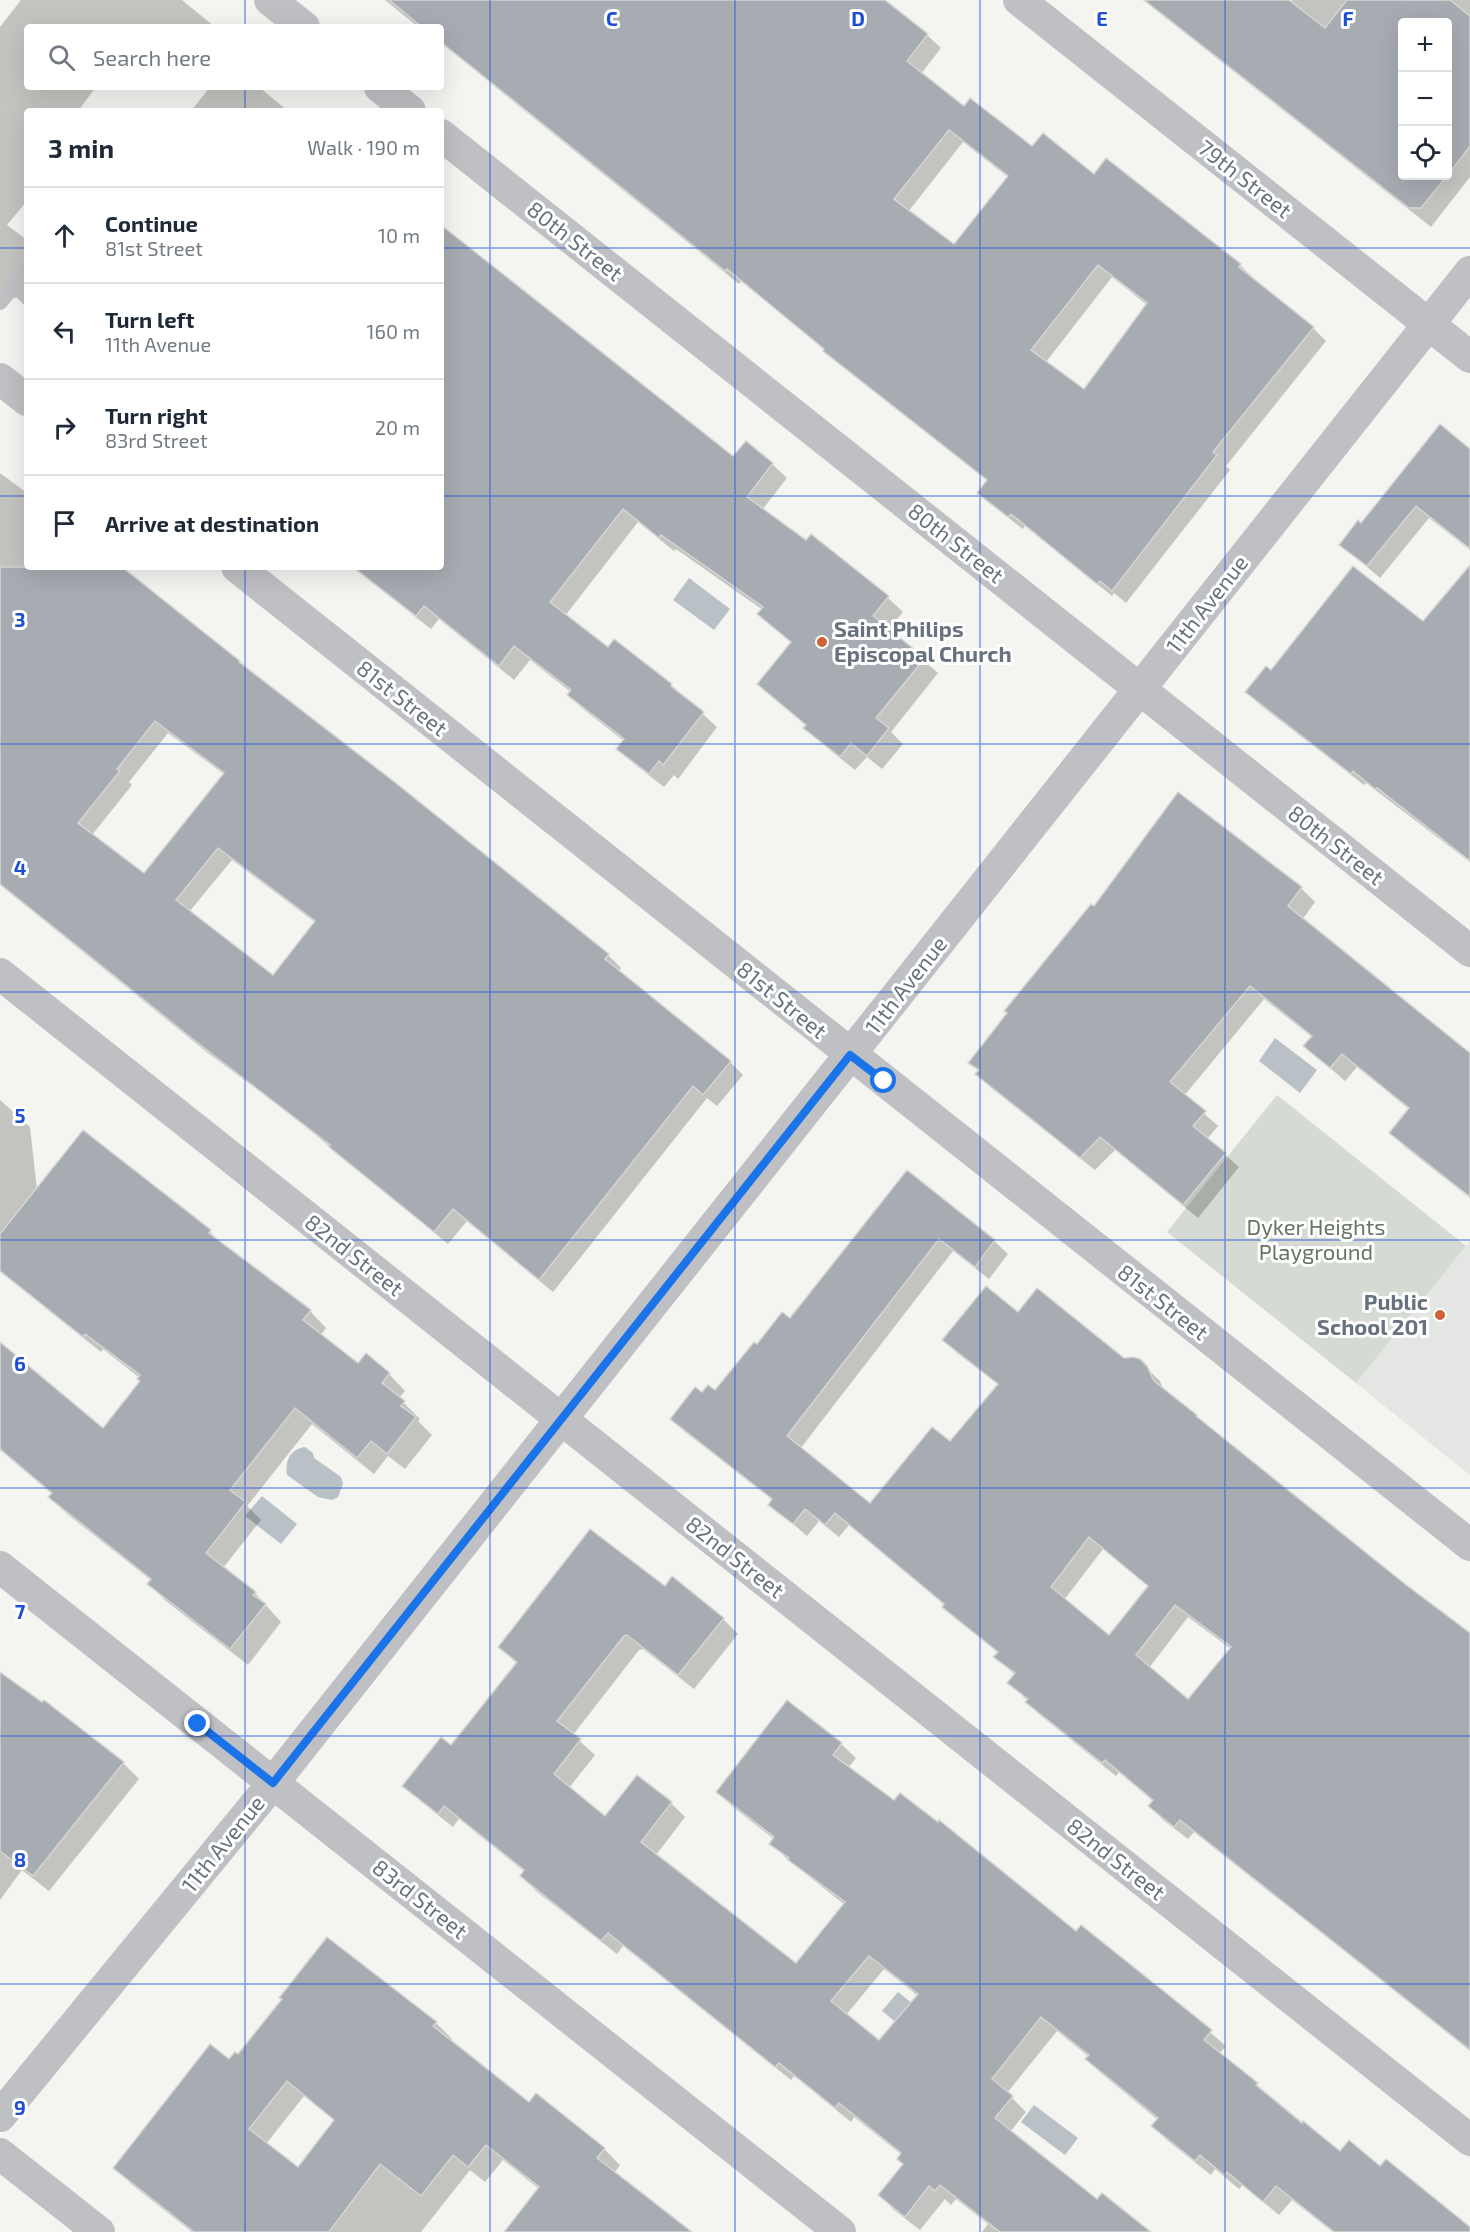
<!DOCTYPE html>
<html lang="en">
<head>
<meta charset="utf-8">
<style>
	body { margin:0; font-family:"Exo 2",sans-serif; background:#f2f2f3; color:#1f2937 }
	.controls { position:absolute; right:18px; top:18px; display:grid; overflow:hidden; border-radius:6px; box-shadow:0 6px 24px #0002 }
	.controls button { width:54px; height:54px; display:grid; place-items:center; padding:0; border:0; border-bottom:2px solid #e0e1e3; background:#fff; color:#1f2937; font:30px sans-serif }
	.stop { position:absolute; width:18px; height:18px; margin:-14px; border:4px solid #1a73e8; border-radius:50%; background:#fff }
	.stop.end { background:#1a73e8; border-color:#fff; box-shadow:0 2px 6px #0008 }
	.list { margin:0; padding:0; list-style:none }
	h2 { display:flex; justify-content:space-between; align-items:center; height:78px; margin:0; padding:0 24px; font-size:26px }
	h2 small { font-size:20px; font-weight:400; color:#747a83 }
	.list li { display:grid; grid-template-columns:39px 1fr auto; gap:18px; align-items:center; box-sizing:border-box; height:96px; padding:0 24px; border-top:2px solid #e0e1e3 }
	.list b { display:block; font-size:22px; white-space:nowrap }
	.list p { margin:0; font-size:20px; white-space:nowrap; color:#747a83 }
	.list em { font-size:20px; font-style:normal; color:#747a83 }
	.icon { flex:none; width:33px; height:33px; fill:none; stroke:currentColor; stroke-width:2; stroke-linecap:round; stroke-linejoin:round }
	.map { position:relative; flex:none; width:1470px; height:2232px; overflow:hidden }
	.search { position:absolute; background:#fff; box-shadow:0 6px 24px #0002; left:24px; top:24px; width:420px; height:66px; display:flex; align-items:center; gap:15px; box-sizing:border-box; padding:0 21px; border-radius:6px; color:#747a83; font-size:22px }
	.panel { position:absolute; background:#fff; box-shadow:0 6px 24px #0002; left:24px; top:108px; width:420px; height:462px; border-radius:6px }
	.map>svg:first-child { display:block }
</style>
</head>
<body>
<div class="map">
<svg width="1470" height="2232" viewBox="0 0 1470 2232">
	<rect width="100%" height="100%" fill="#f4f4f1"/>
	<polygon fill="#e4e6e4" points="1470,1241 1470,1475 1356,1383"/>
	<polygon fill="#d5dad2" points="1277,1095 1466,1246 1356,1383 1167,1232"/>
	<g fill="#b9c1c6">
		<polygon points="689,578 730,609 714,630 673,600"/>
		<polygon points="1275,1038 1317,1070 1300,1093 1259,1061"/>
		<path d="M305,1447l8,6 1,5 27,19 2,7 -5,13 -6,3 -14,-3 -31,-22c-2,-14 3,-26 18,-28z"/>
		<polygon points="262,1496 297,1524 281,1544 245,1516"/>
		<polygon points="898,1992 933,2020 918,2040 882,2011"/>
		<polygon points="1034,2105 1078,2138 1065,2155 1021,2122"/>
	</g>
	<g fill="#0003" fill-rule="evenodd">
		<polygon points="21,0 182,0 215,27 27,27 27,87 96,87 78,111 27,111 27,196 25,199 27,201 7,225 27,240 27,308 16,297 15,299 0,288 0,27"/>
		<path d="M385,0h498l44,35 14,13 -20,26 43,34 68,40 62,28 12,-15 134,104 14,14 -1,1 60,48 13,13 -100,125 4,4 -104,133 -12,-10 -2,3 -87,-70 -2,3 -30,-23 -14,-13 9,-12 -149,-117 -14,-14 -84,-69 -2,3 -298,-241v-16h-20l-3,-3 -1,2zM963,142l46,36 -54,68 -47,-34zM1112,277l35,28 -63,86 -38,-29z"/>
		<polygon points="1143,0 1288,0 1291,2 1292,0 1470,0 1470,61 1448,43 1448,22 1402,22 1402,61 1388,79 1402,90 1402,176 1448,176 1448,123 1470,93 1470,177 1431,227"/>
		<polygon points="210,87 259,87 288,111 191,111"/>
		<polygon points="441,226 733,458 746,443 772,464 787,478 762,510 807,542 811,536 888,598 903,612 888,630 938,673 891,732 903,744 882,769 867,757 855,770 820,742 805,727 806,726 759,684 792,643 759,614 763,610 676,549 674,551 638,522 565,616 608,649 671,685 717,727 678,779 674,775 664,787 633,763 618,749 624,741 583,709 569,695 571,692 530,660 514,680 439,619 431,629 352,567 441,567"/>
		<polygon points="1470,451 1470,550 1429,518 1380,578 1341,545 1362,525"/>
		<path d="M0,473l27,20v74h94l487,388 13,13 -3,4 112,90 13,13 -26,31 -10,-8 -154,194 -86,-71 -19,23 -158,-130 -82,-61 -208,-168zM168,733l57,42 -81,100 -52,-40 40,-50 -3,-3zM232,860l84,63 -43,55 -84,-66z"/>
		<polygon points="1470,567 1470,862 1366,783 1364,785 1260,705 1247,692 1271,672 1423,623"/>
		<polygon points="1178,794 1301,888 1315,902 1302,920 1469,1053 1470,1051 1470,1198 1405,1147 1391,1133 1410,1110 1357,1067 1345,1081 1305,1046 1312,1037 1264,999 1184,1096 1218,1126 1207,1139 1239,1167 1198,1218 1115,1150 1095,1170 991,1088 977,1074 979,1072 970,1062 1094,909"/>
		<polygon points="0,1100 30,1127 37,1190 83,1132 210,1232 226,1249 310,1311 326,1328 320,1336 358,1365 389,1374 405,1391 399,1398 420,1419 418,1421 432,1435 405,1469 388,1456 374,1474 312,1424 247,1506 261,1520 223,1568 255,1593 281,1622 248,1665 166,1601 149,1584 152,1581 67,1514 50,1497 52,1494 0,1450 0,1343 103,1430 142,1381 140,1378 103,1349 101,1352 49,1311 0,1267"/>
		<path d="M907,1172l87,69 14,13 -19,25 -36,-28 -153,198 71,56 80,-62 48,-58 -42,-32 -13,-13 74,-26 106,46 15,1 21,20 4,10 240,194 66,50v416l-276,-219 -6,7 -25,-19 -13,-14 4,-4 -35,-30 -3,4 -76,-61 -13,-13 1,-1 -19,-18 6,-8 -20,-18 4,-4 -42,-33 -13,-13 1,-2 -96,-80 -10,12 -20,-16 -12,15 -37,-32 3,-4 -88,-68 -13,-13 30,-25 13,-2 43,-46 32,-26zM1103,1549l46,38 -39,50 -46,-37zM1188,1617l43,32 -43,52 -39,-33z"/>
		<path d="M672,1579l51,40 15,15 -44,55 -51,-40 -4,1 -66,85 22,20 -26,33 36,30 66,-15 14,14 -29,38 140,110 49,-60 -59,-47 -15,-15 3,-4 -41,-32 -15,-15 123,-48 15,14 -8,10 322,230 56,48 -7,8 121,99 41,15 89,60v4h-137l-41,-32 -13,15 -36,-30 -4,4 -24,-20 -4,6 -43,-34 -15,-15 5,-6 -56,-46 -15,-15 2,-2 -32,-26 -50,62 19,19 -16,20 87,70 49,30h-164l6,-8 -32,-25 -5,6 -6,-6 -25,31 -26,-20 -14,-15 24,-30 -2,-10 -48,-38 -3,5 -57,-46 -3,4 -168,-134 -6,8 -81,-63 -14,-15 3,-4 -66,-53 -6,8 -34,-27 -15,-14 48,-39 65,-83 -17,-17 165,-59zM884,1969l34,27 -38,46 -34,-27z"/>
		<polygon points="0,1681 123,1763 139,1779 49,1891 22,1870 0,1900"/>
		<path d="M436,2023l16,16 -2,2 80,63 74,45 16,16 -6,8 76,59h-184l33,-43 -36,-29 -18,22 -15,-12 -49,62h-229l-61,-48 -16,-16 114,-107 9,-4zM304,2096l31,25 -37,48 -32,-25z"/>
	</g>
	<g fill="#a7acb2" stroke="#d5d5d3" stroke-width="1.5" fill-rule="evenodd">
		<path d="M389,0h496l43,34 -21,27 57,45 6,-8 62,48 11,-13 51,41 12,-16 135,106 -2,3 75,60 -101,125 4,3 -105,136 -12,-10 -3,3 -86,-70 -3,3 -31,-24 10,-13 -164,-129 1,-2 -97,-80 -2,2 -284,-229v-15h-19zM949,130l59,46 -54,68 -60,-45zM1098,265l49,38 -63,86 -53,-39z"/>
		<polygon points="1144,0 1289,0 1325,28 1347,0 1450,0 1470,16 1470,146 1448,175 1448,22 1402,22 1402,176 1447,176 1421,208 1409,208"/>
		<polygon points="441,225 733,456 746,441 773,463 747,497 806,540 811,534 889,596 873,616 925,658 876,718 889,728 867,756 851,743 840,757 803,728 806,725 757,684 791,642 757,614 763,607 661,535 659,538 623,509 550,602 608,647 614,639 672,684 671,686 704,712 663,765 659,761 649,774 616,749 624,739 567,695 571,690 514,646 499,666 424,606 416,616 353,567 441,567"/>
		<polygon points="1440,424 1470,449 1470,549 1416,506 1367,566 1339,545 1358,520 1361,523"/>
		<polygon points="1470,565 1470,861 1377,788 1375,789 1353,771 1351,774 1245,692 1266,666 1271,670 1353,566 1423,621"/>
		<path d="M0,567h122l118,94 -1,1 153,118 217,174 -4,5 126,102 -28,34 -10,-9 -154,194 -86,-71 -19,23 -105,-85 1,-2 -136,-105 -194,-156zM155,721l69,52 -80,100 -66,-50 42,-52 -3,-2zM218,848l97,73 -42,54 -97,-75z"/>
		<polygon points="1178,792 1302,887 1288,906 1470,1053 1470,1197 1389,1133 1409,1108 1342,1054 1330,1068 1303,1046 1312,1036 1250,986 1170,1082 1206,1111 1193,1126 1226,1153 1183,1205 1100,1137 1080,1158 975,1074 979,1070 968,1063 1007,1013 1004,1011 1091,904 1094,906"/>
		<polygon points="83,1130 211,1230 209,1233 311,1310 303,1320 358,1363 366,1353 390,1373 382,1383 405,1401 401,1406 416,1417 387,1454 371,1441 357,1458 295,1408 230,1490 246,1502 206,1553 256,1592 253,1595 266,1604 230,1649 147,1584 151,1579 48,1497 52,1493 0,1449 0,1342 103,1428 140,1381 137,1379 140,1375 85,1334 83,1337 0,1271 0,1234"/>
		<path d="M907,1170l88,70 -20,27 -36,-28 -152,197 83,67 62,-76 18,14 48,-57 -56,-44 44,-54 32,26 19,-24 87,70 9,-1 7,2 7,7 7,15 43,34 -1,1 209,168 65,49v417l-290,-230 -6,7 -26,-21 5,-6 -48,-40 -3,3 -77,-61 3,-3 -21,-16 8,-10 -22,-16 5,-5 -56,-45 2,-3 -109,-91 -10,12 -20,-16 -12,15 -25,-19 4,-6 -102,-80 25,-32 7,5 6,-7 7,5 39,-48 3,2 25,-32 8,6zM1089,1537l59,49 -39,49 -58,-48zM1175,1605l56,42 -43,52 -52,-44z"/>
		<path d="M590,1529l75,57 7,-10 52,42 -46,57 -51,-40 -3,1 -67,85 24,18 -27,35 51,42 32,-41 35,27 -31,40 155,121 49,-61 -57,-42 1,-2 -20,-14 5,-7 -58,-45 71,-92 55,43 -9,12 61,45 6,-7 38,29 1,-2 137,111 5,-6 90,72 41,33 -8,10 54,43 -2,2 46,38 1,-2 37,30 9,-11 31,26 6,-7 84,68v5h-136l-58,-46 -13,16 -36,-30 -3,3 -24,-20 -5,6 -44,-35 7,-8 -73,-59 4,-4 -48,-38 -49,62 21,17 -18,22 102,81 5,-6 49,39h-151l-60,-47 -5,6 -6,-5 -24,31 -27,-22 25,-31 -6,-5 4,-6 -62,-50 -4,5 -56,-45 -4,4 -167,-134 -7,8 -81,-65 4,-6 -80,-64 -6,8 -36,-28 39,-49 10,8 66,-83 -19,-15zM869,1956l49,38 -39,46 -48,-39z"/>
		<polygon points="0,1672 42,1702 44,1700 124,1762 33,1876 0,1851"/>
		<path d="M327,1937l110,85 -4,4 96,76 7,-9 69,55 -8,10 95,74h-188l35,-45 -53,-42 -18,22 -15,-12 -32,41 -41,-32 -51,68h-135l-81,-64 97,-124 19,15 6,-7 3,2 44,-55 -3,-1zM287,2081l47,39 -36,47 -49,-38z"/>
	</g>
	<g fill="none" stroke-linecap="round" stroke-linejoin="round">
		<polyline stroke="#bec0c4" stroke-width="16" points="0,302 27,269"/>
		<g stroke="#bec0c4" stroke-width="32">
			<polyline points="270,0 304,27"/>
			<polyline points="1019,0 1470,357"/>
			<polyline points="380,87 410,111"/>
			<polyline points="441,135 1470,951"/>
			<polyline points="0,379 27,400"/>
			<polyline points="237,567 1470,1545"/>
			<polyline points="0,974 1470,2140"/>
			<polyline points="0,1567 840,2232"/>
			<polyline points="0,2116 273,1783 1470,272"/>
			<polyline points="0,2154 99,2232"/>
		</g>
	</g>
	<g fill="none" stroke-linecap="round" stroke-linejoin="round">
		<polyline stroke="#1a73e8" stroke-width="8" points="198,1724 273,1783 850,1055 884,1081"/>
	</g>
	<path fill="none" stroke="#1d4ed8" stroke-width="1.5" stroke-opacity="0.55" d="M245,0v27M490,0v2232M735,0v2232M980,0v2232M1225,0v2232M245,87v24M0,248h27M441,248h1029M0,496h27M441,496h1029M245,567v1665M0,744h1470M0,992h1470M0,1240h1470M0,1488h1470M0,1736h1470M0,1984h1470"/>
	<g fill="#ce6337" stroke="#fff" stroke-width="2">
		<circle cx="822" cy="642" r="6"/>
		<circle cx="1440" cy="1315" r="6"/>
	</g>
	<g text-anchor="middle" stroke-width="6" stroke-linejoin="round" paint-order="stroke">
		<g font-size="22" fill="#67727e" stroke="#fff">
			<text transform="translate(1245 179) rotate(38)" y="8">79th Street</text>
			<text transform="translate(575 241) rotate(38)" y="8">80th Street</text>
			<text transform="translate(956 543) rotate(38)" y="8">80th Street</text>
			<text transform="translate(1207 604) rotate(-52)" y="8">11th Avenue</text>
			<text transform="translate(402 698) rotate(38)" y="8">81st Street</text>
			<text transform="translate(1336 845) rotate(38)" y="8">80th Street</text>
			<text transform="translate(906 985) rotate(-52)" y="8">11th Avenue</text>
			<text transform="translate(782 1000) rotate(39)" y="8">81st Street</text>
			<text transform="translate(354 1255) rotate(38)" y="8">82nd Street</text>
			<text transform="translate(1163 1302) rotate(38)" y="8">81st Street</text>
			<text transform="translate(735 1557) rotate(38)" y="8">82nd Street</text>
			<text transform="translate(223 1844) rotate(-51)" y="8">11th Avenue</text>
			<text transform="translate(1116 1859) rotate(38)" y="8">82nd Street</text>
			<text transform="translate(420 1899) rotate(38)" y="8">83rd Street</text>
		</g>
		<g font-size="22" font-weight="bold" fill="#67727e" stroke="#fff" text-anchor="start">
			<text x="834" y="637">Saint Philips<tspan x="834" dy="25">Episcopal Church</tspan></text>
			<text x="1428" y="1310" text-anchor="end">Public<tspan x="1428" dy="25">School 201</tspan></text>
		</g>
		<g font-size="22" fill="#677664" stroke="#fff">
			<text x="1316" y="1235">Dyker Heights<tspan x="1316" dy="25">Playground</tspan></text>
		</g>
	</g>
	<g font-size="20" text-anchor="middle" font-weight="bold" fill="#1d4ed8" stroke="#fff" stroke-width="6" stroke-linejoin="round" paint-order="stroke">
		<text x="612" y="26">C</text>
		<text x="858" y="26">D</text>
		<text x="1102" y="26">E</text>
		<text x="1348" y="26">F</text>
		<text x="20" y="627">3</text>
		<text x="20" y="875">4</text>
		<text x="20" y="1123">5</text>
		<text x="20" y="1371">6</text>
		<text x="20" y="1619">7</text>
		<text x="20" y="1867">8</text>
		<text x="20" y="2115">9</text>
	</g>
</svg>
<div class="controls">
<button>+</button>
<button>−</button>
<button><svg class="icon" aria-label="locate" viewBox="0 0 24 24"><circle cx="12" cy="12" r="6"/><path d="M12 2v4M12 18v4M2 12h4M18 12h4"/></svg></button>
</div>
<div class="stop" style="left:884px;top:1081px"></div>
<div class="stop end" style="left:198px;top:1724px"></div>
<div class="search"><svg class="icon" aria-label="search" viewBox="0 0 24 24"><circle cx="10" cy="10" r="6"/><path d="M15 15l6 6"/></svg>Search here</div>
<section class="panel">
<h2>3 min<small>Walk · 190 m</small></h2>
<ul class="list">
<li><svg class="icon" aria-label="ahead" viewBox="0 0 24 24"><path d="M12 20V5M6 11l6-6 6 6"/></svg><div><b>Continue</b><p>81st Street</p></div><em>10 m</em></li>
<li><svg class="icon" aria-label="left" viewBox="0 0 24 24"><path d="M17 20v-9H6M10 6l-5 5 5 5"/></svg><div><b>Turn left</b><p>11th Avenue</p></div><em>160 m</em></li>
<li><svg class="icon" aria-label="right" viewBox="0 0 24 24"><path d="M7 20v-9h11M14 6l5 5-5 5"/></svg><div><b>Turn right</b><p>83rd Street</p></div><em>20 m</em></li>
<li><svg class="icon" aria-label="arrive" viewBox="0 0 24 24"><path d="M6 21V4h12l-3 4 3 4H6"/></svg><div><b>Arrive at destination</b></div></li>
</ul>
</section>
</div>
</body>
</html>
